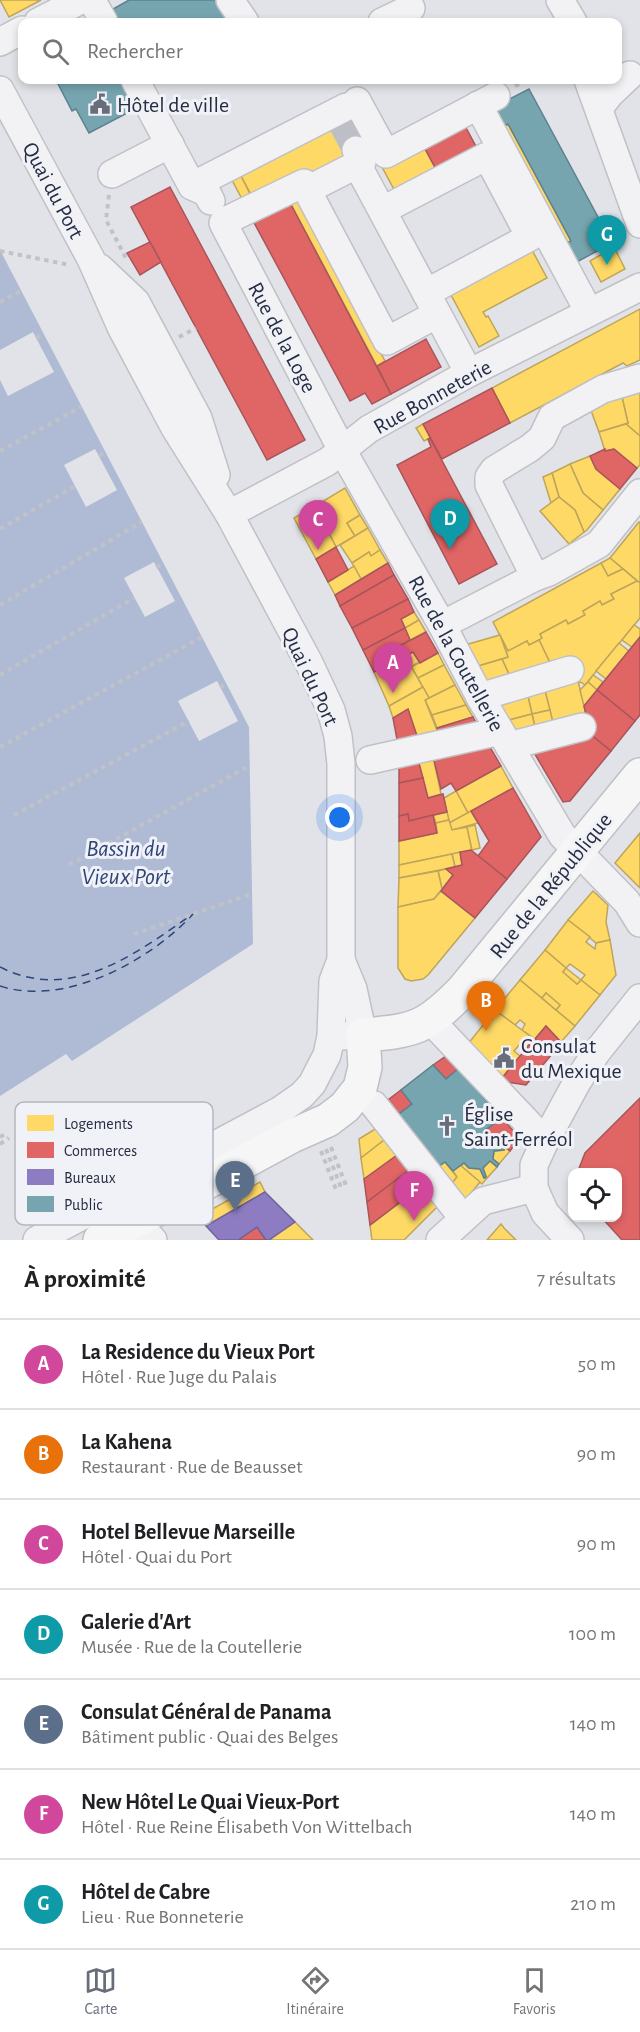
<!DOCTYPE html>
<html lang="fr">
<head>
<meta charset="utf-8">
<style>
	body { margin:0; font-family:"Alegreya Sans",sans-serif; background:#f2f2f2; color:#202124 }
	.controls { position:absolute; right:18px; bottom:18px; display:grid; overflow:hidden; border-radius:12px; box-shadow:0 3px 9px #0003 }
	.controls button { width:54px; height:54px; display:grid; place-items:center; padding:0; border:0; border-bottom:2px solid #e0e0e0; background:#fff; color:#202124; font:30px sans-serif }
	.you { position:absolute; left:340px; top:818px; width:21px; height:21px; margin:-15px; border:4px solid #fff; border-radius:50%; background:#1a73e8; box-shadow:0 0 0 9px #1a73e833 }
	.badge { display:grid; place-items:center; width:39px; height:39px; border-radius:50%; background:#686d7c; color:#fff; font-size:20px; font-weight:700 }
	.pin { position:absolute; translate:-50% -50px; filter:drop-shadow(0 2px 3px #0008) }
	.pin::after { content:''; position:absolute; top:32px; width:21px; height:18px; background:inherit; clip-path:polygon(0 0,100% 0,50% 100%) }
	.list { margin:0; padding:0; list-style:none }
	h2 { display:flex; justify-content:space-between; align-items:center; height:78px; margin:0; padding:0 24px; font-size:26px }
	h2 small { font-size:20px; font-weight:400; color:#757577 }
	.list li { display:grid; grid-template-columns:39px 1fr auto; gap:18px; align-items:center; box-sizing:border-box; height:90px; padding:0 24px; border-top:2px solid #e0e0e0 }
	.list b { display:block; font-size:22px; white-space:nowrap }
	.list p { margin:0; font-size:20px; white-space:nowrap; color:#757577 }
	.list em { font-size:20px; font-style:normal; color:#757577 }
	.icon { flex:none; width:33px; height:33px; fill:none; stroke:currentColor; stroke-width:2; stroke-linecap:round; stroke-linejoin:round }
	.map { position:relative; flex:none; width:640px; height:1240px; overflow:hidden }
	.search { position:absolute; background:#fff; box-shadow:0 3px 9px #0003; left:18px; right:18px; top:18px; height:66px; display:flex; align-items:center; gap:15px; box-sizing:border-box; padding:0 21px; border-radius:12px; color:#757577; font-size:22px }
	.sheet { height:708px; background:#fff }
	nav { display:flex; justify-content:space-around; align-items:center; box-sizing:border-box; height:84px; border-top:2px solid #e0e0e0; background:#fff; font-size:16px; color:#757577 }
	nav a { display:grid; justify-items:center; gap:3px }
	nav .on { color:#686d7c }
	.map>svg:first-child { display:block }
</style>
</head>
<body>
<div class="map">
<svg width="640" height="1240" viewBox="0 0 640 1240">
	<rect width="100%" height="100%" fill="#e2e3e8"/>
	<polygon fill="#afbbd4" points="0,250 249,727 253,944 72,1061 66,1054 0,1096"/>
	<g fill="#e2e3e8">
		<polygon points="33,332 54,372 8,396 0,380 0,350"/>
		<polygon points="95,449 117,490 86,507 64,465"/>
		<polygon points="154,562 175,601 145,617 124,578"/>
		<polygon points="217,681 238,721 199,741 178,701"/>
	</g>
	<g fill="#ffd966" stroke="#bea55b" stroke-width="1.5">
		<polygon points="0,0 41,0 9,17"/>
		<polygon points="355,113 371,143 256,204 240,174"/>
		<polygon points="508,124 571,241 565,244 502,127"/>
		<polygon points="423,145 438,173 397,195 382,167"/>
		<polygon points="241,176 250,194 242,199 232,180"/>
		<polygon points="295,193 385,361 377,366 287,197"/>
		<polygon points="614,247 625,269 601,282 590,261"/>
		<polygon points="532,250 547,278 483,312 486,317 488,316 499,336 479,347 450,293"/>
		<polygon points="640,309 640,360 627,366 623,363 510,423 492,388"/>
		<polygon points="640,392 640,436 626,424 628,423 622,397"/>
		<polygon points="622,397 628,423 599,432 589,405"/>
		<polygon points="423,424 430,438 424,441 416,428"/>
		<polygon points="626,424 640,436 640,465 637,468 614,449 605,451 599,432"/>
		<polygon points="590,456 596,469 620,489 603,510 583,493 570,464"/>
		<polygon points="570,464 583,493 603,510 587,530 584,532 575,510 559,497 552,473"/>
		<polygon points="552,473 559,497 551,503 543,477"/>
		<polygon points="345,488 360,515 347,523 355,536 336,547 315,506"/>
		<polygon points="559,497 575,510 584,532 569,544 540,511"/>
		<polygon points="315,506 336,547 316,559 294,518"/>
		<polygon points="360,515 368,528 355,536 347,523"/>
		<polygon points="639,522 640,522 640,583 610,558"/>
		<polygon points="368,528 380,550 371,556 369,552 352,563 340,545"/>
		<polygon points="380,550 388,563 361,579 352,563 369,552 371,556"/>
		<polygon points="610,558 623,569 608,576 601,563"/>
		<polygon points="601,563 608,576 623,569 637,581 611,594 614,599 602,605 600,601 583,611 585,615 568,624 566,620 540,634 542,638 539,640 529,645 527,641 508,651 493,622"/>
		<polygon points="354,566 361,579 335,595 328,582"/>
		<polygon points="637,581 640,583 640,618 585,685 581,682 578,683 573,664 553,669 539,640 542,638 540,634 566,620 568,624 585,615 583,611 600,601 602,605 614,599 611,594"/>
		<polygon points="414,612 419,620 405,628 401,619"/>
		<polygon points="419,620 426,632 410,640 405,628"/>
		<polygon points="634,625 640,629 640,637 632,647 622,640"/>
		<polygon points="500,635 508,651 527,641 529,645 539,640 553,669 512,681 502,659 508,657"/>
		<polygon points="500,635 508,657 475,667 465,645"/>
		<polygon points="619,643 629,651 606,679 596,671"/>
		<polygon points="413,652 419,662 411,667 405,656"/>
		<polygon points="438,653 444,665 418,678 411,667"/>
		<polygon points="405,656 423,687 389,706 374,672"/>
		<polygon points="502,659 512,681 485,689 475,667"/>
		<polygon points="444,665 455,685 429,698 418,678"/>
		<polygon points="593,675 603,682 597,690 588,682"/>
		<polygon points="577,677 587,717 554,727 544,687"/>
		<polygon points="588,682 597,690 584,706 580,690"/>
		<polygon points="455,685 466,705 432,715 425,700"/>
		<polygon points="423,687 429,698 425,700 441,740 420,745 408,709 393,718 389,706"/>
		<polygon points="544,687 550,710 532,714 527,692"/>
		<polygon points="527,692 532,714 509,720 497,700"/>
		<polygon points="466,705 473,717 437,728 432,715"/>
		<polygon points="550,710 554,727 536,732 532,714"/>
		<polygon points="532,714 536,732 518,737 509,720"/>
		<polygon points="432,752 441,794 428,798 417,756"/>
		<polygon points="501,766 513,788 468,813 456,791"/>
		<polygon points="456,791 468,813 449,823 444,798"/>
		<polygon points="471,811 478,823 452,830 449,823"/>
		<polygon points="447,812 449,820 436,823 433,815"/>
		<polygon points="449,820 452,830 467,827 472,850 399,865 399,841 437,833 436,823"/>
		<polygon points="475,825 480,848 472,850 467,827"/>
		<polygon points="640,833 640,888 615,863"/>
		<polygon points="460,852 462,865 455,867 452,854"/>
		<polygon points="452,854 455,867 399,878 399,865"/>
		<polygon points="446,869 453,875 442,889 438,871"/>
		<polygon points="438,871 442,889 434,899 398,907 399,878"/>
		<polygon points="441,891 475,918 428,975 423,979 411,981 405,979 398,968 398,907 434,899"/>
		<polygon points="593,891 608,905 606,922 610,940 596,943 568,920"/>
		<polygon points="568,920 590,937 586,942 595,949 596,943 610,940 616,975 600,995 581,980 585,975 570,964 566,968 545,950"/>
		<polygon points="545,950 566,968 563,972 577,984 581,980 600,995 575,1026 556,1010 560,1005 546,993 542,998 520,980"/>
		<polygon points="566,968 581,980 577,984 563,972"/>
		<polygon points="520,980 575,1026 561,1042 546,1026 535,1039 522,1030 525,1024 520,1020 515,1025 495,1010"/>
		<polygon points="546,993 560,1005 556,1010 542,998"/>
		<polygon points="495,1010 534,1039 526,1048 520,1044 514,1051 520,1056 502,1078 468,1044"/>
		<polygon points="380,1126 388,1137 361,1158 359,1139"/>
		<polygon points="388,1137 400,1153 364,1179 361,1158"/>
		<polygon points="505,1147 510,1151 499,1164 493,1159 494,1151 504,1150"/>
		<polygon points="490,1161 497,1167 487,1178 483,1168"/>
		<polygon points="445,1162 457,1177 449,1187 435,1169"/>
		<polygon points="464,1163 469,1168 480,1169 484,1178 487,1178 482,1184 461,1166"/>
		<polygon points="460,1165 480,1182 462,1204 449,1187 457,1177 453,1171"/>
		<polygon points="260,1182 265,1192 206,1226 200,1216"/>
		<polygon points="424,1184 440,1204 404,1240 372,1240 370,1225"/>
		<polygon points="295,1222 313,1240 269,1240"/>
		<polygon points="501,1224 504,1228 516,1240 487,1240"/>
	</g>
	<g fill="#e06666" stroke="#a8555b" stroke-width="1.5">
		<polygon points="464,124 479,152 438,173 423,145"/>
		<polygon points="170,187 305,440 267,460 131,207"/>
		<polygon points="287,197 391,394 372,404 365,393 350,401 251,217"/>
		<polygon points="150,242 161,262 140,275 127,253"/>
		<polygon points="426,339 441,367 391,394 377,366"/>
		<polygon points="492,388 510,423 442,459 423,424"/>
		<polygon points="430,438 497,564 459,584 397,465 431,447 428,439"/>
		<polygon points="605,449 605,451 614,449 637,468 620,489 596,469 590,456"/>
		<polygon points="336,547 348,570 328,582 316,559"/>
		<polygon points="388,563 394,575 340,606 335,595"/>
		<polygon points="394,575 408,599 352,628 340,606"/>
		<polygon points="408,599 414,612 401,619 405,628 363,650 352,628"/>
		<polygon points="405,628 410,640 394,649 399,659 374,672 363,650"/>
		<polygon points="426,632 438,653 420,663 413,652 399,659 394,649"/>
		<polygon points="640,637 640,715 635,721 597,690"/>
		<polygon points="597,690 635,721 611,751 590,734 584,706"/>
		<polygon points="408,709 420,745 399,750 393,718"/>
		<polygon points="473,717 481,731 441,740 437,728"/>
		<polygon points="590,734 611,751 570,801 563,802 533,751"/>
		<polygon points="486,740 501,766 456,791 451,783 441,789 432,752"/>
		<polygon points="417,756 423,778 399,783 399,759"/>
		<polygon points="423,778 428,798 443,794 447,812 409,821 408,814 399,816 399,783"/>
		<polygon points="513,788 541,837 507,879 478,856 489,841 471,811"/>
		<polygon points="408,814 409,821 433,815 437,833 399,841 399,816"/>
		<polygon points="471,850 507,879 475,918 441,891 453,875 446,869 462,865 460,852"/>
		<polygon points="546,1026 561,1042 553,1053 535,1039"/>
		<polygon points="534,1039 553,1053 526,1085 507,1082 502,1078"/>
		<polygon points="446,1056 458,1069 446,1079 433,1065"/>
		<polygon points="401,1090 412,1104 395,1117 384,1103"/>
		<polygon points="640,1098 640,1240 622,1240 602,1218 618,1218 618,1172 578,1171 585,1153"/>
		<polygon points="502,1118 517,1135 516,1143 510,1151 505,1147 495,1147 484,1131"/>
		<polygon points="400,1153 412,1168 367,1202 364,1179"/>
		<polygon points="412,1168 424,1184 370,1225 367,1202"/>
		<polygon points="257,1227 266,1240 238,1240"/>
	</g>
	<polygon fill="#8e7cc3" stroke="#6f649c" stroke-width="1.5" points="265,1192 295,1222 269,1240 266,1240 257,1227 238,1240 219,1240 206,1226"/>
	<g fill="#76a5af" stroke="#5e818e" stroke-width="1.5">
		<polygon points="129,0 224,0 233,14 225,22 120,22 113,9"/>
		<polygon points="56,80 119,80 135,109 89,133 76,109 72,111"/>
		<polygon points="529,89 612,243 575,263 565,244 571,241 508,124 502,127 492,108"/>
		<polygon points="433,1065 446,1079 458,1069 502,1118 484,1131 495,1147 505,1147 504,1150 494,1151 493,1159 499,1164 497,1167 490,1161 483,1168 486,1177 484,1178 480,1169 469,1168 464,1163 453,1171 445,1162 435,1169 395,1117 412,1104 401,1090"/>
	</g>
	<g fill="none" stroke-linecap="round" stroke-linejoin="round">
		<g stroke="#2f4579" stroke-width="1.5" stroke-dasharray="8 6" stroke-linecap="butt">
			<path d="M0,967c70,36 134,-12 190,-51"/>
			<path d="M0,986c65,21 150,-25 193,-72"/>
		</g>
		<polyline stroke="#bdbfc7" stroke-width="27" stroke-dasharray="27 14" stroke-linecap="butt" points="340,120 356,150"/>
		<g stroke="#c0c1c6" stroke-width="30">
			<g id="minor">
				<polyline points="230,0 245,22"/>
				<polyline points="560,0 573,22"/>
				<polyline points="95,6 104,22"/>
				<polyline points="38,22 81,0"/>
				<polyline points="382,22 411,8"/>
				<polyline points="0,42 22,30"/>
				<polyline points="135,80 192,186 207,193 211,201"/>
				<polyline points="588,80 640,224"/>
				<polyline points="0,90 91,259 121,327 146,374 175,428 229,514 309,663 331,710 338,736 341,764 341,960 333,981 331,1036 327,1055 312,1084 302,1095 279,1111 37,1240"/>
				<polyline points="357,101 386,154 496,96"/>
				<polyline points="478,105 589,312"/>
				<polyline points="599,108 610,94 630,75"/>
				<polyline points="356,150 362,162 307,190 387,341 437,314"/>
				<polyline points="357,164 469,373"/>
				<polyline points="112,174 170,144"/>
				<polyline points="192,186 346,107"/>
				<polyline points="383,210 487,156 530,237 426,293"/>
				<polyline points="225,221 304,183 307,190"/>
				<polyline points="223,223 342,450 442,625 480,697 562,835 627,902 640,923"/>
				<polyline points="100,268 136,302 198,418 216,475"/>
				<polyline points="229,514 327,462 369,429 469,373 640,287"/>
				<polyline points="535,577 489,485 489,477 494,470 530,448 542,438 552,417 603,389 640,378"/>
				<polyline points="442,625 535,577 549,572 599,544 640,493"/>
				<polyline points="480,697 570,670"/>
				<polyline points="509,746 582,727"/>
				<polyline points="370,760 500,731"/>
				<polyline points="341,960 353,989 363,1035 341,1036"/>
				<polyline points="430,1020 545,1141"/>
				<polyline points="374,1105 463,1218"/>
				<polyline points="134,1221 153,1240"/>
				<polyline points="440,1240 483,1201 534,1188"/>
				<polyline points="570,1240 545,1213 534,1188 534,1165 545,1141 577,1082 596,1053 640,998"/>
			</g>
		</g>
		<g stroke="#bec0c6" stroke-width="36">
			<g id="major">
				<path d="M363,1035c52,-4 63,-7 100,-45l177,-215"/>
				<polyline points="100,1240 292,1136 328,1120 345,1107 360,1088 365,1067 363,1035"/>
			</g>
		</g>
		<g stroke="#c1c2c8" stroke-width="4" stroke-dasharray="4.5 4.5" stroke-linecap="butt">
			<polyline points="515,86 527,80"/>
			<polyline points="109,195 106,220 127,260"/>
			<polyline points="0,251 70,265"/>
			<polyline points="0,302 21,291"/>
			<polyline points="179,337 196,328"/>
			<polyline points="36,338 43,334"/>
			<polyline points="0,451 81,407"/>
			<polyline points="99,456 105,452"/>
			<polyline points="0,529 75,486"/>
			<polyline points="156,567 164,564"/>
			<polyline points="0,605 142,522"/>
			<polyline points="0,675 134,598"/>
			<polyline points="220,687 226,684"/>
			<polyline points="0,747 202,637"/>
			<polyline points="14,815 189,721"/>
			<polyline points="69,865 249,766"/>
			<polyline points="134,934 252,894"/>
			<polyline points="0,1137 7,1133"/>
			<polyline points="0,1144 9,1138"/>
			<polyline points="331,1147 347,1188"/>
			<polyline points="326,1149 342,1190"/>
			<polyline points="321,1151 337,1192"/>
		</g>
		<use href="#minor" stroke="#f2f2f4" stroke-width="27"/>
		<use href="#major" stroke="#f6f6f7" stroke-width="33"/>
	</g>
	<defs>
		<g id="civic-bare" transform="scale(1.62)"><path d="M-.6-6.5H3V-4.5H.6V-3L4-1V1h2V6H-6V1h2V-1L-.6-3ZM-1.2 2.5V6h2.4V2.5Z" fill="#686d7c" stroke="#f0f2f7" stroke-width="2.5" paint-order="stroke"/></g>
		<g id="church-bare" transform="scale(1.62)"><path d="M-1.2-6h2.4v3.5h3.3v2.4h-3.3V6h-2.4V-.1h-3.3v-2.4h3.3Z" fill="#686d7c" stroke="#f0f2f7" stroke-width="2.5" paint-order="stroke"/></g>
	</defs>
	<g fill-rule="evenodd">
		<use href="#civic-bare" x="100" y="104"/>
		<use href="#civic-bare" x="504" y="1058"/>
		<use href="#church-bare" x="447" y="1126"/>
	</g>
	<g text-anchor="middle" stroke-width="6" stroke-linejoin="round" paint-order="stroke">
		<g font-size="22" fill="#272d42" stroke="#f0f2f7" text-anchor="start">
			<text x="117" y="112">Hôtel de ville</text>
			<text x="521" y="1053">Consulat<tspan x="521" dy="25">du Mexique</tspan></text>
			<text x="464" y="1121">Église<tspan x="464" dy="25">Saint-Ferréol</tspan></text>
		</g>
		<g font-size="22" fill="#272d42" stroke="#f0f2f7">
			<text transform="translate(54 190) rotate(62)" y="8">Quai du Port</text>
			<text transform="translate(283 337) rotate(62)" y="8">Rue de la Loge</text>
			<text transform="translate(432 396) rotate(-29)" y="8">Rue Bonneterie</text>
			<text transform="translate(457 653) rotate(61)" y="8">Rue de la Coutellerie</text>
			<text transform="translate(311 676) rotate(65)" y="8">Quai du Port</text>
			<text transform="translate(550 885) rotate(-51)" y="8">Rue de la République</text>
		</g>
		<g font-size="24" font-style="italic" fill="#2f4579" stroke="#f0f2f7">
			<text x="126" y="856">Bassin du<tspan x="126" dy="28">Vieux Port</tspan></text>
		</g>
	</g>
	<rect x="15" y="1102" width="198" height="123" rx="9" fill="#f0f2f7" stroke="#b4b7c1" stroke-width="1.5"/>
	<rect x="27" y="1115" width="27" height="16" fill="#ffd966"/>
	<rect x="27" y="1142" width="27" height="16" fill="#e06666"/>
	<rect x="27" y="1169" width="27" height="16" fill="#8e7cc3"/>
	<rect x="27" y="1196" width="27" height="16" fill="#76a5af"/>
	<g font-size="16" fill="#272d42">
		<text x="64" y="1129">Logements</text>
		<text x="64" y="1156">Commerces</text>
		<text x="64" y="1183">Bureaux</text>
		<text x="64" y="1210">Public</text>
	</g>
</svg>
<div class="controls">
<button><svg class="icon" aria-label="locate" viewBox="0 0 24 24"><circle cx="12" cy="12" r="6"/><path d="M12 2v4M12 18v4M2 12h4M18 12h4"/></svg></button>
</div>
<div class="you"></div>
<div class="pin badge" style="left:393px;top:693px;background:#d1479c">A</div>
<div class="pin badge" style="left:486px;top:1031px;background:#e8710a">B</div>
<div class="pin badge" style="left:318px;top:550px;background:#d1479c">C</div>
<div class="pin badge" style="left:450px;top:549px;background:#0f9aa8">D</div>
<div class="pin badge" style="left:235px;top:1211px;background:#5c6f8a">E</div>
<div class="pin badge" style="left:414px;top:1221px;background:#d1479c">F</div>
<div class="pin badge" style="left:607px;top:265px;background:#0f9aa8">G</div>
<div class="search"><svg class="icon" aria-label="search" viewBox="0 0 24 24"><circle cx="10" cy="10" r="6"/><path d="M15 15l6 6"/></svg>Rechercher</div>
</div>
<section class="sheet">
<h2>À proximité<small>7 résultats</small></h2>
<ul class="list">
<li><span class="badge" style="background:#d1479c">A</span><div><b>La Residence du Vieux Port</b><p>Hôtel · Rue Juge du Palais</p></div><em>50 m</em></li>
<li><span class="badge" style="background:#e8710a">B</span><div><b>La Kahena</b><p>Restaurant · Rue de Beausset</p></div><em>90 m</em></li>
<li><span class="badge" style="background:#d1479c">C</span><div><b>Hotel Bellevue Marseille</b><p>Hôtel · Quai du Port</p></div><em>90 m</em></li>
<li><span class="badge" style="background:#0f9aa8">D</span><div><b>Galerie d'Art</b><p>Musée · Rue de la Coutellerie</p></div><em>100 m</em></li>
<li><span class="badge" style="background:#5c6f8a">E</span><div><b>Consulat Général de Panama</b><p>Bâtiment public · Quai des Belges</p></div><em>140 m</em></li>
<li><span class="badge" style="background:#d1479c">F</span><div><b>New Hôtel Le Quai Vieux-Port</b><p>Hôtel · Rue Reine Élisabeth Von Wittelbach</p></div><em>140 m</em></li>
<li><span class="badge" style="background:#0f9aa8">G</span><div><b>Hôtel de Cabre</b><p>Lieu · Rue Bonneterie</p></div><em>210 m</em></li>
</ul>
</section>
<nav>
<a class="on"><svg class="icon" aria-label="map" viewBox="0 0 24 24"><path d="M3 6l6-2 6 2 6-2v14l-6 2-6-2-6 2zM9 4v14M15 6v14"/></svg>Carte</a>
<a><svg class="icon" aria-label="directions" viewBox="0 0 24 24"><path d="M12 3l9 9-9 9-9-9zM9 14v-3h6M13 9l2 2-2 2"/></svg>Itinéraire</a>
<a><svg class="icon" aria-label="saved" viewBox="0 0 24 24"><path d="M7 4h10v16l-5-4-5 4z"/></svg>Favoris</a>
</nav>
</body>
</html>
